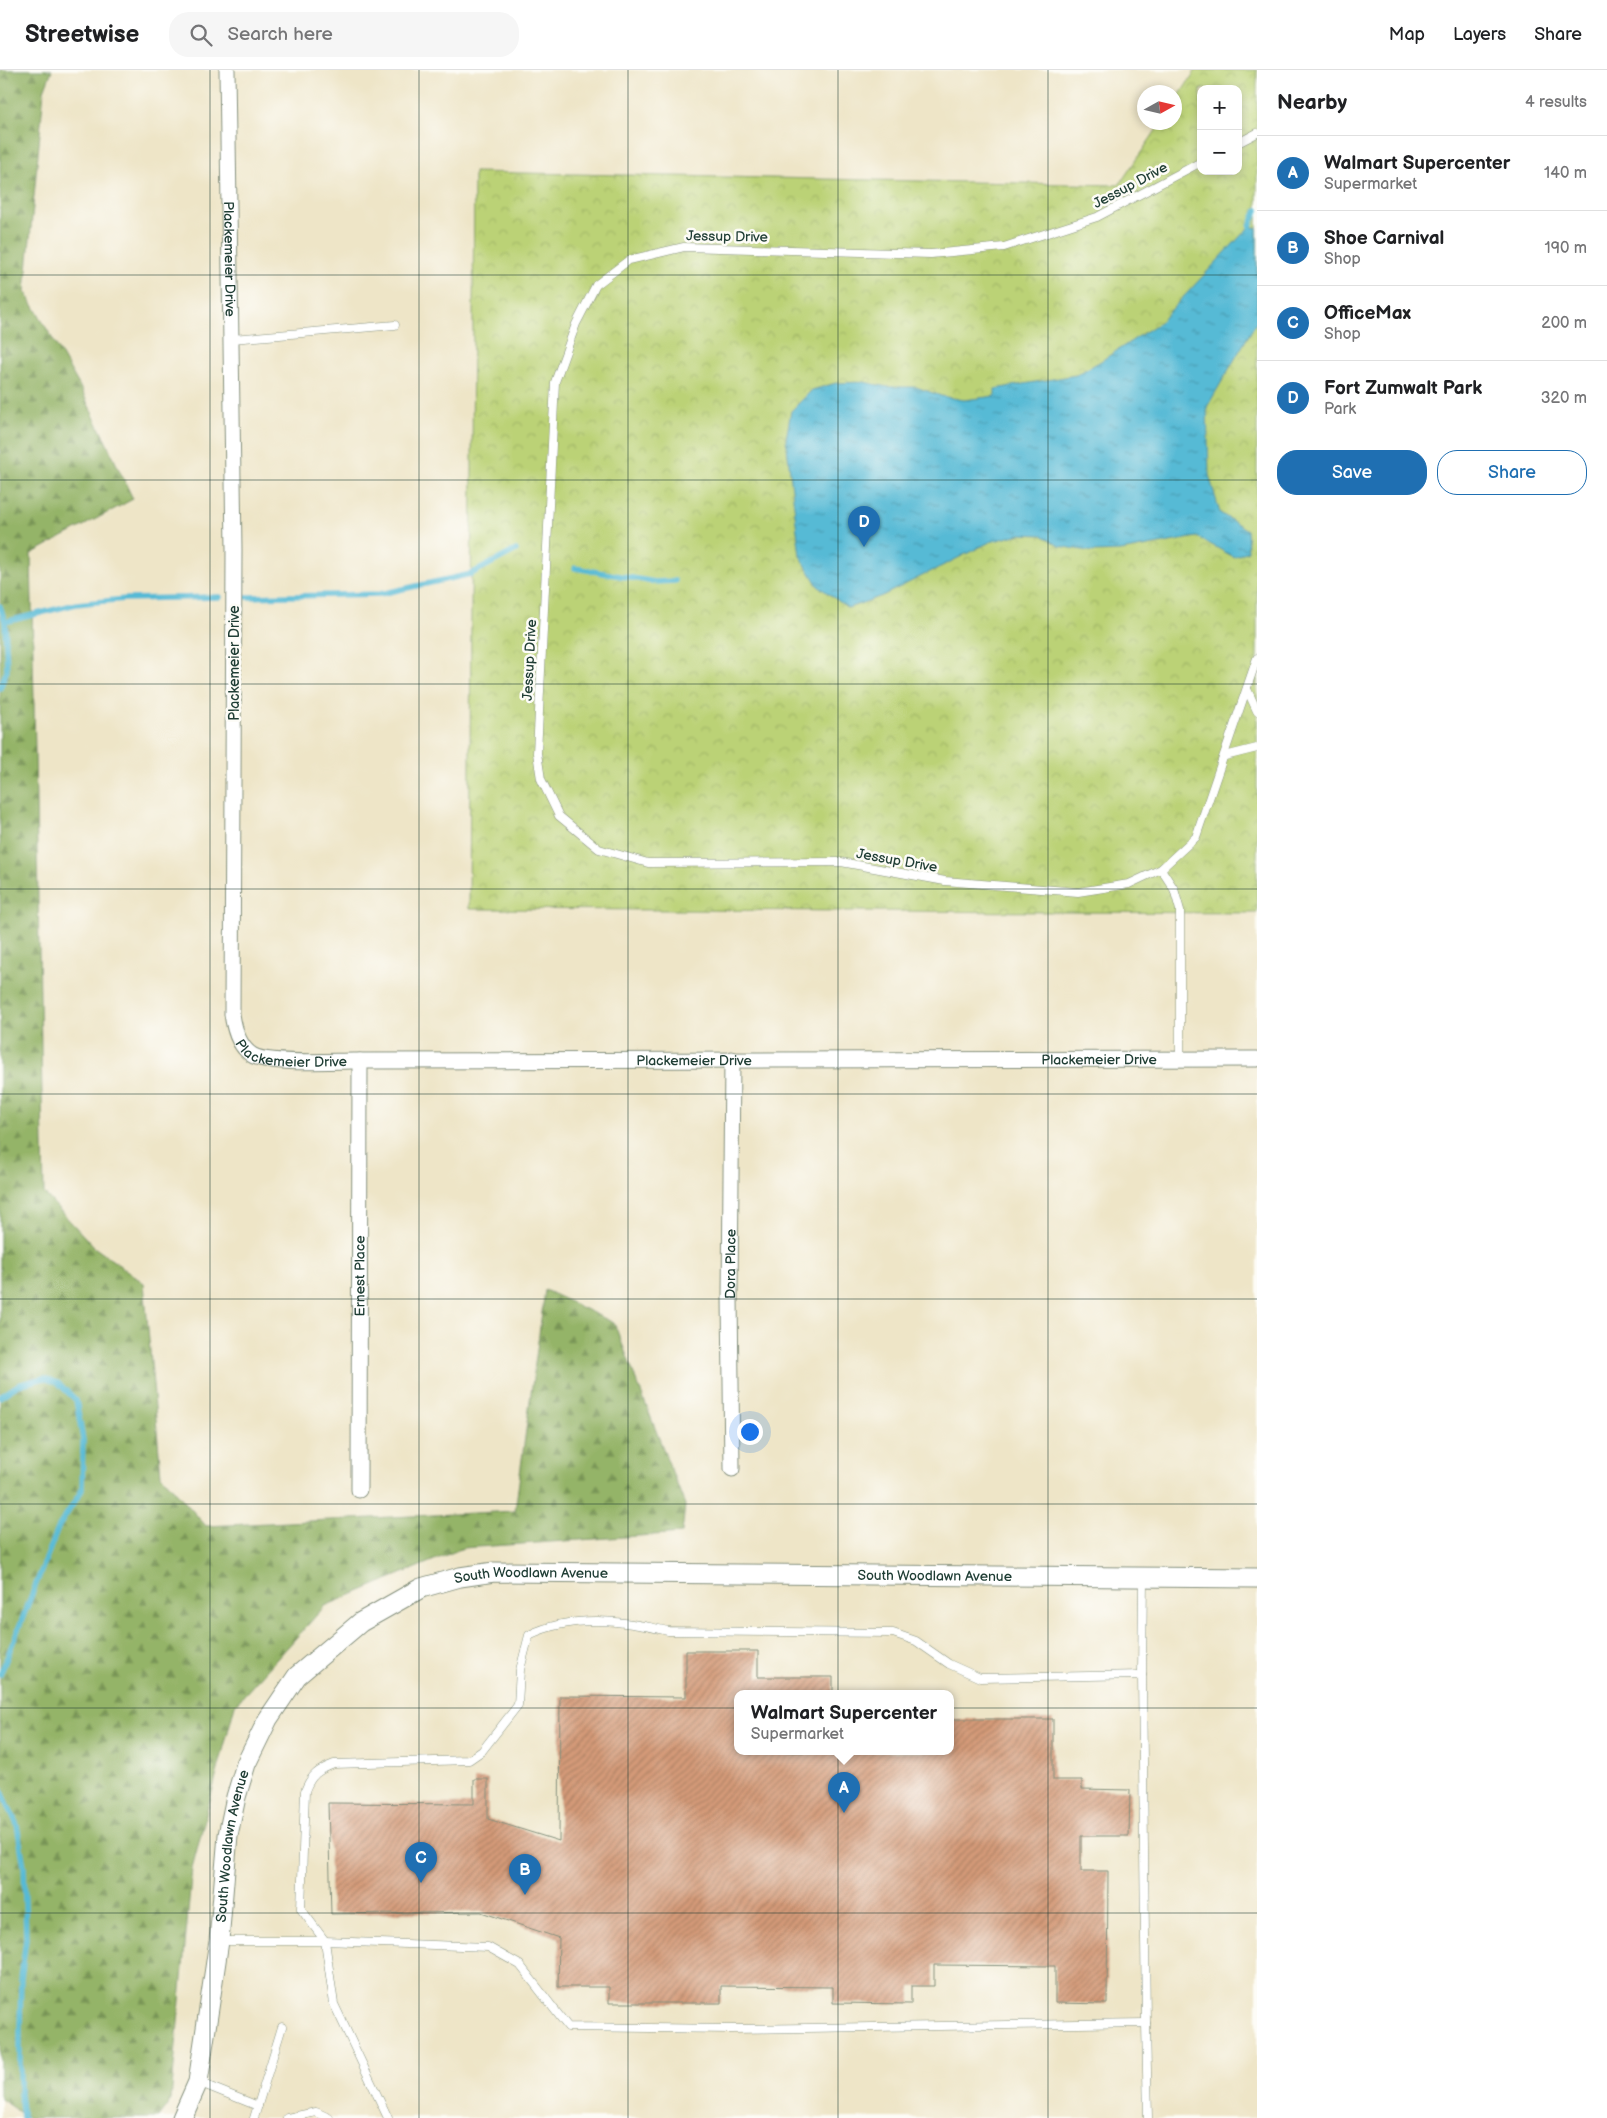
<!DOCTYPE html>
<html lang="en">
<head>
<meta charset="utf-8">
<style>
	body { margin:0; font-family:"Balsamiq Sans",sans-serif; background:#f6f6f6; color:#202124 }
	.controls { position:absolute; right:15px; top:15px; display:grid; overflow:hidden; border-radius:10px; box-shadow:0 2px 8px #0003 }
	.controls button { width:45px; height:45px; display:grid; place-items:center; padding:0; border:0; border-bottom:1px solid #e0e0e0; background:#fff; color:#202124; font:25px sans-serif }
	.compass { position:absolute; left:1137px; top:15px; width:45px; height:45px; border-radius:50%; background:#fff; box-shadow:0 2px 8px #0003; rotate:82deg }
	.you { position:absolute; left:749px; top:1361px; width:18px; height:18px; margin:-12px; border:4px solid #fff; border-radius:50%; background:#1a73e8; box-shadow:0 0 0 8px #1a73e833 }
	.badge { display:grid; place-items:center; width:32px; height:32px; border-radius:50%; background:#1f6fb2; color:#fff; font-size:16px; font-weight:700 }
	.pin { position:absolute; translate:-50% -41px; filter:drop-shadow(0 1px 2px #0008) }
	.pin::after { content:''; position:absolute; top:26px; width:18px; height:15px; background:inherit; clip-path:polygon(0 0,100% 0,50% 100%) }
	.popup { position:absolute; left:734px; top:1620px; width:220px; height:65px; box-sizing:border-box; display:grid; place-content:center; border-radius:10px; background:#fff; filter:drop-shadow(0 1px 4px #0005); font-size:16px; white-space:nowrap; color:#757577 }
	.popup b { font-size:19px; color:#202124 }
	.popup::after { content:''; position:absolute; left:50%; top:100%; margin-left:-10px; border:10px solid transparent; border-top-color:#fff }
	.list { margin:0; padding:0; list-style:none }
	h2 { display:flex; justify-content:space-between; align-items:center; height:65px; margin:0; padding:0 20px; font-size:21px }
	h2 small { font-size:16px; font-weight:400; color:#757577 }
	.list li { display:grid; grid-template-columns:32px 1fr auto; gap:15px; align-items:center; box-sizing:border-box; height:75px; padding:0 20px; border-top:1px solid #e0e0e0 }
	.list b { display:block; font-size:19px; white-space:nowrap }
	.list p { margin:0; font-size:16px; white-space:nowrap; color:#757577 }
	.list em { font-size:16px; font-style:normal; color:#757577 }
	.actions { display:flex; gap:10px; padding:15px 20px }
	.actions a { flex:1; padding:11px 0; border:1px solid #1f6fb2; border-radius:20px; text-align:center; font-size:18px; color:#1f6fb2 }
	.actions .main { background:#1f6fb2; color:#fff }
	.icon { flex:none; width:28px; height:28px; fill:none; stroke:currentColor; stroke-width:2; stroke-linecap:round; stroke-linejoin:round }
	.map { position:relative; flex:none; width:1257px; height:2048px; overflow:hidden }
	header { display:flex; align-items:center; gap:30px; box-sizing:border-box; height:70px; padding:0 25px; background:#fff; border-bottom:1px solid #e0e0e0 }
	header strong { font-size:24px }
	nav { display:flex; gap:28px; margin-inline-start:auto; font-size:18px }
	.search { width:350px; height:45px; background:#f6f6f6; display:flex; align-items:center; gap:12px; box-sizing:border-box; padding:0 18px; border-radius:20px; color:#757577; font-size:19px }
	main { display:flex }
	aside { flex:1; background:#fff }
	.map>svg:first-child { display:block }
</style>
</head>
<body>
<header>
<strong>Streetwise</strong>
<div class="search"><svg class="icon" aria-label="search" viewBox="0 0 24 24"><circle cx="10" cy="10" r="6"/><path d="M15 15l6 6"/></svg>Search here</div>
<nav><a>Map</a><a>Layers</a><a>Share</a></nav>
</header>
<main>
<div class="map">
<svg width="1257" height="2048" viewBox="0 0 1257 2048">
	<defs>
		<pattern id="forest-firs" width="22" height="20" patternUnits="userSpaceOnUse" patternTransform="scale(1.25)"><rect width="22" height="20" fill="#94b467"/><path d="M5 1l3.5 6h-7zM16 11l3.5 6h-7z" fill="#789456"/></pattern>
		<pattern id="park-crowns" width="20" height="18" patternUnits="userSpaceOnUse" patternTransform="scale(1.25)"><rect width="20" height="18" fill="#bbd276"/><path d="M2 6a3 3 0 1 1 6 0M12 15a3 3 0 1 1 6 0" fill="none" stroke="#a0b567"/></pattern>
		<pattern id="water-ripples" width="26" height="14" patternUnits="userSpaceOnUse" patternTransform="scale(1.25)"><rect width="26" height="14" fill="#57bad5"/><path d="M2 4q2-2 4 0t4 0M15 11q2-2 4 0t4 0" fill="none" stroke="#4798ae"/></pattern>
		<pattern id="building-hatch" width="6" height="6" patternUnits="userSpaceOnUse" patternTransform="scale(1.25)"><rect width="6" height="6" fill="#d49a78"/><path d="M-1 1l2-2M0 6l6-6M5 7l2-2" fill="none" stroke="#ab7f63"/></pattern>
	</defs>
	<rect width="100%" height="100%" fill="#fdfcf7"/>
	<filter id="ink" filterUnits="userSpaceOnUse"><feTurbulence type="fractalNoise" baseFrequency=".02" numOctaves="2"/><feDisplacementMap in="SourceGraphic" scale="10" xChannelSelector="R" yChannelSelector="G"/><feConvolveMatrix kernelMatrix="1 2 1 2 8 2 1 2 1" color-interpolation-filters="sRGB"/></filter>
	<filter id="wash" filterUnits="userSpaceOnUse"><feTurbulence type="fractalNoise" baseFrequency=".0096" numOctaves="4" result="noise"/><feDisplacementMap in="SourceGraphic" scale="20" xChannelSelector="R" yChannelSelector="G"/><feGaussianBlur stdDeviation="1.12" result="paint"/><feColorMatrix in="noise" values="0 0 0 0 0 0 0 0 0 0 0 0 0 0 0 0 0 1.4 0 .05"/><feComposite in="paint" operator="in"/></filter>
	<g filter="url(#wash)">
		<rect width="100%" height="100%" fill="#eee5c7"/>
		<polygon fill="url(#forest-firs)" stroke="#5a784e" points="0,0 52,0 44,21 25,221 79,315 133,429 31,484 44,1123 94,1177 144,1213 161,1405 206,1456 515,1441 545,1220 614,1253 685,1435 682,1463 463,1478 325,1536 235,1635 192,1798 171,2030 158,2048 28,2048 0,2029"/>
		<path fill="url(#park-crowns)" stroke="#6d8855" fill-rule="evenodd" d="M1196,0h61v843l-788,-4 5,-737 645,13 42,-62 13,-1 1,-20zM1201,19h37v82h-37z"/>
		<polygon fill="url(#water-ripples)" stroke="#3b7c84" points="1250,156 1257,158 1257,251 1207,337 1209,405 1220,443 1247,460 1248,481 1234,487 1197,467 1121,481 1094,482 1059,476 1042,465 1020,464 990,472 882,526 848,538 818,516 800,486 786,369 791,341 812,320 836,313 864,312 887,317 916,317 941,326 964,330 995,326 995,319 1076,305 1101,291 1159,253"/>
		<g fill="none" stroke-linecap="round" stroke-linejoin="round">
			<g stroke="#57bad5" stroke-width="5.5">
				<polyline points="1250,156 1257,140"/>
				<polyline points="575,498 655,512 675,511"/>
				<polyline points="246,527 380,524 471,504 516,480"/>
				<polyline points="0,536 5,552 7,600 0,618"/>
				<polyline points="5,552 76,534 125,529 220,527"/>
				<polyline points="0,1327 18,1315 44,1308 58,1313 76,1330 83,1370 82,1420 59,1456 0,1605"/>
				<polyline points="0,1717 17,1755 24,1796 26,1869 21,1909 20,1957 20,2024 23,2048"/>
			</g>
		</g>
		<g id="blocks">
			<polygon fill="url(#building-hatch)" points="686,1581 758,1581 758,1607 833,1607 833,1624 738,1624 738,1682 950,1682 950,1649 1053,1649 1053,1710 1082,1710 1082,1719 1130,1720 1129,1766 1081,1766 1081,1801 1108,1801 1107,1934 1055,1933 1055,1896 934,1895 934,1916 911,1916 911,1934 833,1933 833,1917 721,1916 721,1933 609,1933 609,1917 558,1917 559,1868 481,1842 331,1844 328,1733 474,1734 474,1709 488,1709 488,1749 559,1771 560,1626 686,1627"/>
		</g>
	</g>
	<g filter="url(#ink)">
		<use href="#blocks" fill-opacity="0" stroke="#86917e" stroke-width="1"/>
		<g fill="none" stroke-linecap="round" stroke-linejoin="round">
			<g stroke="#86917e" stroke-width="9">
				<g id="service">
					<polyline points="1238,73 1257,63"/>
					<polyline points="1201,92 1097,147 1004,177 931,184 684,177 629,190 596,215 576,254 555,312 537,683 541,709 559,746 599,779 648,793 841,792 945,811 1078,822 1129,814 1161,799 1196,767 1257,588"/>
					<polyline points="232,269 395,255"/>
					<polyline points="1247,619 1257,641"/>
					<polyline points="1225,686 1257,678"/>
					<polyline points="1161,799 1174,819 1180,840 1180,988"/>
					<polyline points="1143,1508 1142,1605 1146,1953"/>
					<polyline points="219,1871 325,1871 488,1877 520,1895 568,1957 731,1959 1146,1953 1148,2048"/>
					<polyline points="198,2012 258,2036"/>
					<polyline points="254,2048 282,1957"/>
					<polyline points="287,2048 316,2042 329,2048"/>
					<path d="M388,2048l-54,-114 -9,-63 -24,-32 4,-118c6,-16 13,-21 29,-27l135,-4 13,-9 36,-46 2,-35 9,-35c43,-21 94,-15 139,-4l225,2 23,8 33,23 31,14 162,-3"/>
				</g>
			</g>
			<g stroke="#86917e" stroke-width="17">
				<g id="minor">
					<path id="s1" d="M227,0l7,479 -2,465c2,14 6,32 20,41 16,10 80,6 101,6l904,-2"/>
					<path id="s2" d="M732,1399l-2,-172 2,-238"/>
					<path id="s3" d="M359,1420l1,-429"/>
				</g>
			</g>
			<g stroke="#86917e" stroke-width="21">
				<g id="tertiary">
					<path id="s4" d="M182,2048l16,-36 21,-141 9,-106 8,-38 10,-33 22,-45 29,-43 64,-54 60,-34 39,-11 34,-5 763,6"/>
				</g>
			</g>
			<use href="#service" stroke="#fff" stroke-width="8"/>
			<use href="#minor" stroke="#fff" stroke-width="15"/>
			<use href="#tertiary" stroke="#fff" stroke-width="19"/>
		</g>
	</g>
	<path fill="none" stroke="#1f3d34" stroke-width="1" stroke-opacity="0.55" d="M210,0v2048M419,0v2048M628,0v2048M838,0v2048M1048,0v2048M0,205h1257M0,410h1257M0,614h1257M0,819h1257M0,1024h1257M0,1229h1257M0,1434h1257M0,1638h1257M0,1843h1257"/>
	<g text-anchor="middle" stroke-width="5" stroke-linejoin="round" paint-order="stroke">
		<g font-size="14" fill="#1f3d34" stroke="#fdfcf7">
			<text transform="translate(1130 115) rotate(-28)" y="5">Jessup Drive</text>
			<text transform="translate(727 166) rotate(1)" y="5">Jessup Drive</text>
			<text dy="5" stroke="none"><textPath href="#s1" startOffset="189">Plackemeier Drive</textPath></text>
			<text transform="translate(529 590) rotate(-87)" y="5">Jessup Drive</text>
			<text transform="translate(234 593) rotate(-90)" y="5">Plackemeier Drive</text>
			<text transform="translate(897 790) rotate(10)" y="5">Jessup Drive</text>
			<text dy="5" stroke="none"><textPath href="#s1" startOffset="1029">Plackemeier Drive</textPath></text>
			<text dy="5" stroke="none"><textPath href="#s1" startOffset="1839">Plackemeier Drive</textPath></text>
			<text dy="5" stroke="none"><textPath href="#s1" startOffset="1434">Plackemeier Drive</textPath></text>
			<text dy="5" stroke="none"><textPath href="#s2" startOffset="205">Dora Place</textPath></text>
			<text dy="5" stroke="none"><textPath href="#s3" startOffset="214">Ernest Place</textPath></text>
			<text dy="5" stroke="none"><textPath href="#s4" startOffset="1132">South Woodlawn Avenue</textPath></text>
			<text dy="5" stroke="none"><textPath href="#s4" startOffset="728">South Woodlawn Avenue</textPath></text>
			<text dy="5" stroke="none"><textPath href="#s4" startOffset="278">South Woodlawn Avenue</textPath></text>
		</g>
	</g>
</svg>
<div class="controls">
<button>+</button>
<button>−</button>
</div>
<svg class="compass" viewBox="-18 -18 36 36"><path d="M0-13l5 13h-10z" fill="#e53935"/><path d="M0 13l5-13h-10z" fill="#757577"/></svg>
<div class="you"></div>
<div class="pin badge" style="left:844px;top:1743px">A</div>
<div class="popup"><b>Walmart Supercenter</b>Supermarket</div>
<div class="pin badge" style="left:525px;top:1825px">B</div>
<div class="pin badge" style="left:421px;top:1813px">C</div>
<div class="pin badge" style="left:864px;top:477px">D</div>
</div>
<aside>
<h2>Nearby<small>4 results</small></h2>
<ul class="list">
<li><span class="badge">A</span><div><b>Walmart Supercenter</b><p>Supermarket</p></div><em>140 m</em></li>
<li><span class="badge">B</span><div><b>Shoe Carnival</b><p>Shop</p></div><em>190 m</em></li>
<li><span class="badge">C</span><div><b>OfficeMax</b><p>Shop</p></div><em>200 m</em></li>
<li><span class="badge">D</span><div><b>Fort Zumwalt Park</b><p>Park</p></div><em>320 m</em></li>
</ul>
<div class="actions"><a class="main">Save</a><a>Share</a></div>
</aside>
</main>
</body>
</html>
